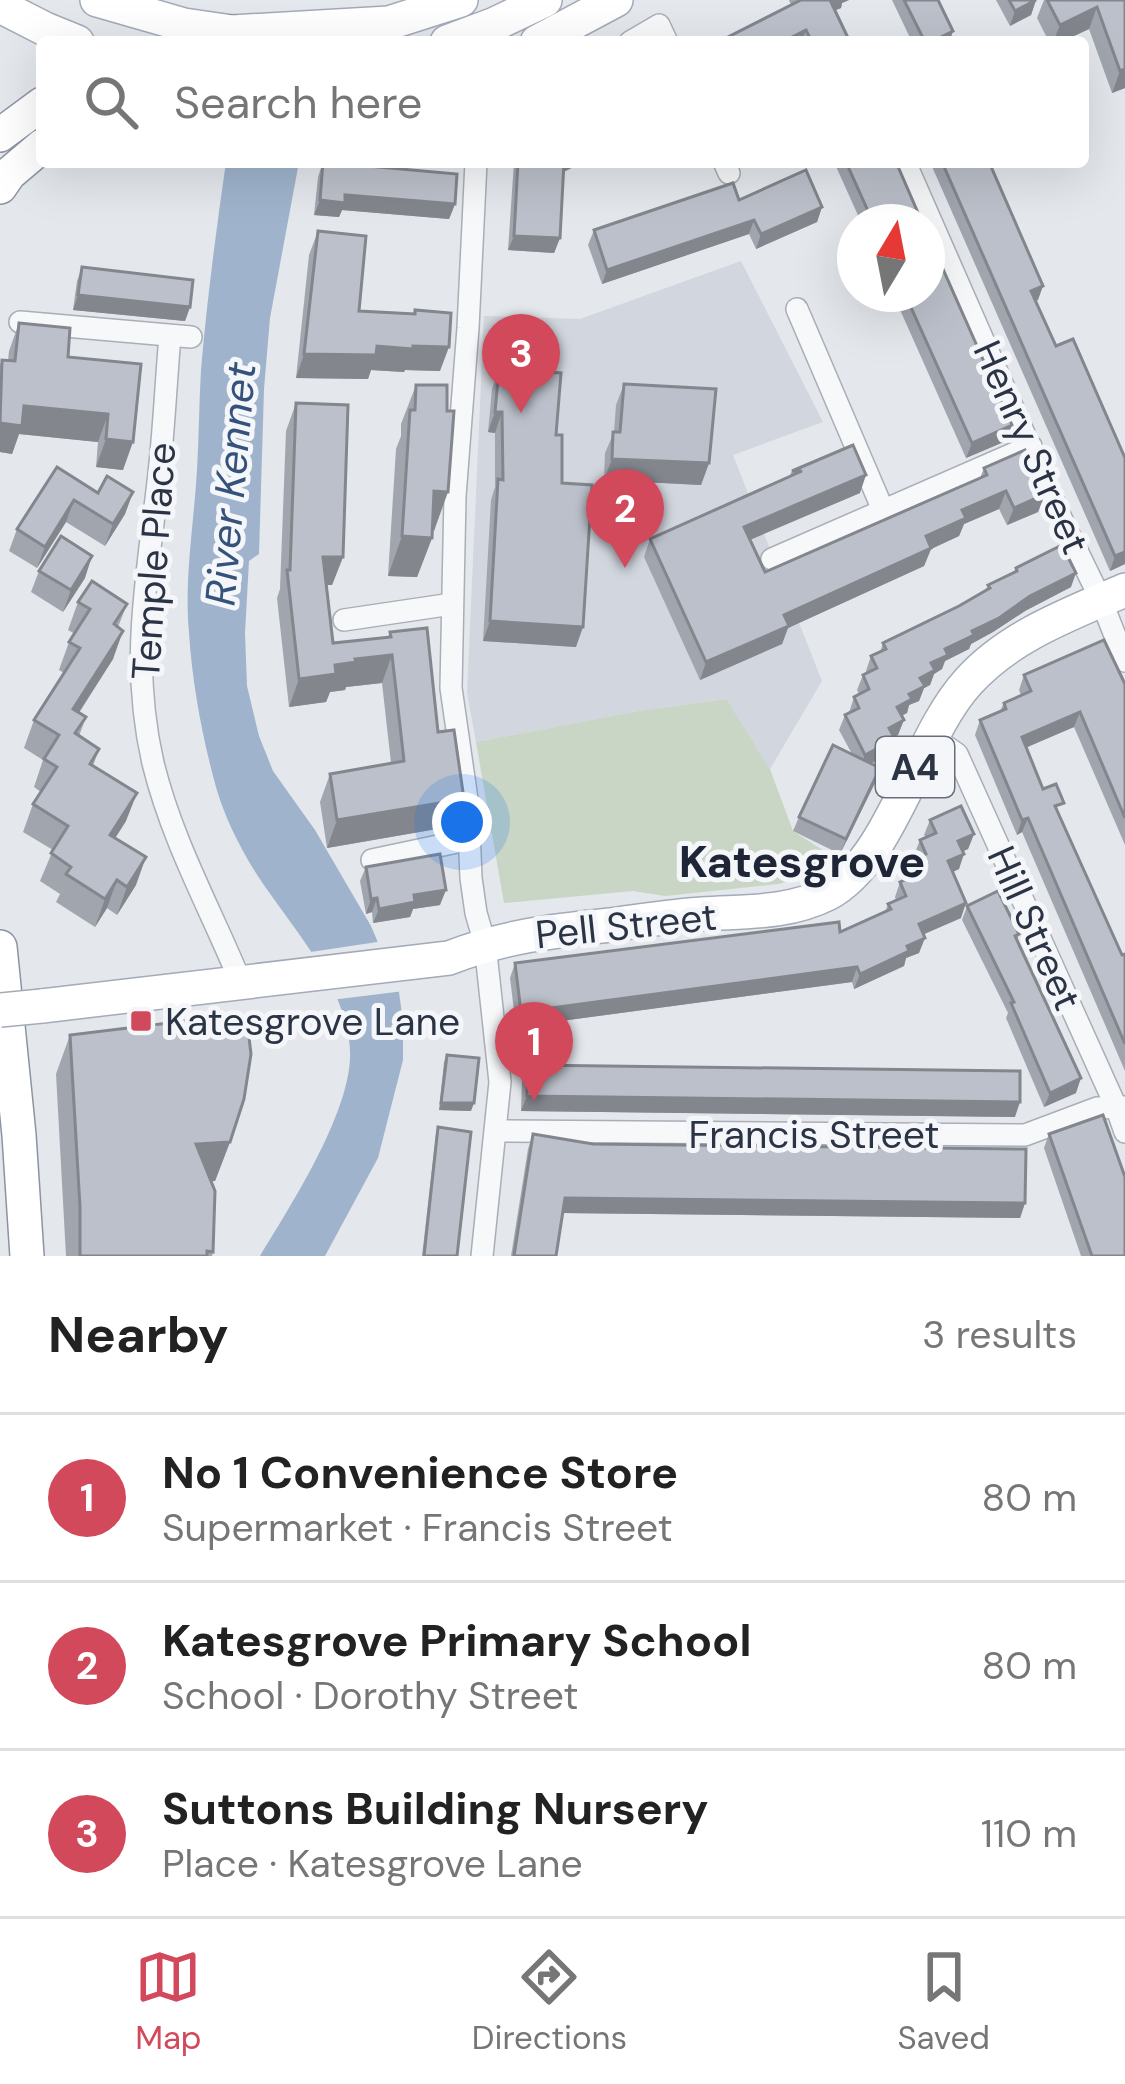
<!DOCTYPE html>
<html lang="en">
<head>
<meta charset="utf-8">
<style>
	body { margin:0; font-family:"DM Sans",sans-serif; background:#f6f6f6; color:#222 }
	.compass { position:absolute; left:837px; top:204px; width:108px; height:108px; border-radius:50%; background:#fff; box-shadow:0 12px 48px #0002; rotate:10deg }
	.you { position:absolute; left:462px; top:822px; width:42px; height:42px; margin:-30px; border:9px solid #fff; border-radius:50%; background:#1a73e8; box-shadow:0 0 0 18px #1a73e833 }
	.badge { display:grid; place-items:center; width:78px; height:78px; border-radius:50%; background:#d1495b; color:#fff; font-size:39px; font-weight:700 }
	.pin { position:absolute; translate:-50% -99px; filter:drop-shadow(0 3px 6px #0008) }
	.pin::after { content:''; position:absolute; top:63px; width:42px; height:36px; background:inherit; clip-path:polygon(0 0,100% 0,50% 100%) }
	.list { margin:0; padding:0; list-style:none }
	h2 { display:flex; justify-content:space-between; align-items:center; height:156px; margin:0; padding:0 48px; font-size:51px }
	h2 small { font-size:39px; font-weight:400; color:#767676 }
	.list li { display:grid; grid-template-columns:78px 1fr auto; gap:36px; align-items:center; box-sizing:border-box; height:168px; padding:0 48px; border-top:3px solid #e0e0e0 }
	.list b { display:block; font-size:45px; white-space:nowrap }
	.list p { margin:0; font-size:39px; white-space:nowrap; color:#767676 }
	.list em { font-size:39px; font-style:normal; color:#767676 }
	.icon { flex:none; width:66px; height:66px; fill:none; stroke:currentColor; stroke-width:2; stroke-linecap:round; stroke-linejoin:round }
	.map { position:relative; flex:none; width:1125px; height:1256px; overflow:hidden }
	.search { position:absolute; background:#fff; box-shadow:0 12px 48px #0002; left:36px; right:36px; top:36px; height:132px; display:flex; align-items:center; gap:30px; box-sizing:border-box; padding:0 42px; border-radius:12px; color:#767676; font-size:45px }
	.sheet { height:660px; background:#fff }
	nav { display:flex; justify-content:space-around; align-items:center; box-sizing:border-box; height:168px; border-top:3px solid #e0e0e0; background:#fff; font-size:33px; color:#767676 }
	nav a { display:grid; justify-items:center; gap:6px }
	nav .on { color:#d1495b }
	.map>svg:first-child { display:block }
</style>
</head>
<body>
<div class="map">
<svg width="1125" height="1256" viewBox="0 0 1125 1256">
	<rect width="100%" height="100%" fill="#e4e7ec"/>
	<polygon fill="#d2d6de" points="741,261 823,422 733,455 822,681 770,769 725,699 638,711 476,742 467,693 484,316 580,319"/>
	<polygon fill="#c9d6c5" points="726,699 770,769 793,831 835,858 812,875 778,884 665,896 633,891 504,903 476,742 638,711"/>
	<path fill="#9fb4cc" d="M226,162h73l-29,156 -6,71 -5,165 -10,7 -4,72 2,53 12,50 14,35 42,59 56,96 28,66 4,30v38l-25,98 -53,98h-65c31,-51 87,-138 90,-197 3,-73 -68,-140 -102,-199 -15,-26 -28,-55 -35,-84 -12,-46 -21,-96 -24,-143 -5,-54 5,-110 8,-163 2,-34 2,-67 4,-100 6,-70 15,-139 25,-208z"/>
	<g fill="#e4e7ec">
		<polygon points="253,0 344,0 333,42 247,20"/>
		<polygon points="384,941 404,991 331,1000 304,953"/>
	</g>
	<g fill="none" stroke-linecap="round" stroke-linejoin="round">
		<g stroke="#a9aeb7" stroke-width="24">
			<g id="minor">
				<polyline points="630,42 659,25 667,42"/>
				<polyline points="476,162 468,328 455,496 451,688 468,806 471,878 476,913 485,944 500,1082 482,1256"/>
				<polyline points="724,162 729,173"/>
				<polyline points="905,162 1062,520 1101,600 1125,661"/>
				<polyline points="797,309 883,510"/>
				<polyline points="20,322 191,337"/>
				<path d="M170,336c-4,46 -6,92 -11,137 -11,102 -30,186 -6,290 19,78 58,147 88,220"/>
				<polyline points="772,559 1031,446"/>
				<polyline points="344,620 452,604"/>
				<polyline points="931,736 957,754 1117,1109 1125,1132"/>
				<polyline points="372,860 471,839"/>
				<polyline points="497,1131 1025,1135 1097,1108 1125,1107"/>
			</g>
		</g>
		<g stroke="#a3abb8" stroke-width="36">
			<g id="primary">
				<polyline points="97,0 184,25 232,32 389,23 461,0"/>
				<polyline points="0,6 45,29 77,42"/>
				<polyline points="447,42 495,24 545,0"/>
				<polyline points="537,42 616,0"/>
				<path d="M42,1006l407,-48c56,-22 103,-27 161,-33 31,-4 61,-9 92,-11 43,-3 85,0 125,-20 65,-34 90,-156 141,-212 41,-46 102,-68 157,-92"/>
			</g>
		</g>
		<g stroke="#8b94a3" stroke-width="36">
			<g id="trunk">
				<polyline points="215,42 232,32"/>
				<polyline points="0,135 42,104"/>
				<polyline points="0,187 9,174 42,146"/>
				<polyline points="0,947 19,1135 27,1256"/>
			</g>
		</g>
		<use href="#minor" stroke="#f7f8fa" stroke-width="21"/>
		<use href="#primary" stroke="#fff" stroke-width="33"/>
		<use href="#trunk" stroke="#fff" stroke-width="33"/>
		<g stroke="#a3abb8" stroke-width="36" stroke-linecap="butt">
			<polyline id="primary-bridge" points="0,1010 42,1006"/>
		</g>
		<use href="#primary-bridge" stroke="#fff" stroke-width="33"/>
	</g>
	<g fill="#a1a5ae">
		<polygon points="789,0 849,0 842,3 841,8 835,10 850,42 718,42 791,5"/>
		<polygon points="892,0 938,0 953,31 949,42 912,42"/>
		<polygon points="996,0 1036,0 1031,15 1010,26"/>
		<polygon points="1044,0 1125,0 1125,88 1112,93 1089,29 1061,42 1049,42 1037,18"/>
		<polygon points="323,162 455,204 449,219 342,210 339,217 314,215 318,177"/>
		<polygon points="514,162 583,162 564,172 560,238 554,253 508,250"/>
		<polygon points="834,162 896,162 922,222 861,222"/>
		<polygon points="930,162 989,162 1043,286 1036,301 1125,564 1110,571"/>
		<polygon points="739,200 822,207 817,222 756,249 749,234 602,284 588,245 594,230"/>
		<polygon points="318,231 359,311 414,314 415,310 440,371 405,370 404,372 371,370 368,379 296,378 309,255"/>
		<polygon points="82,267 190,307 185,321 73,310 77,281"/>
		<polygon points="893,294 927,294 1012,425 1006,441 966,458"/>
		<polygon points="19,323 68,357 141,364 123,470 96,467 98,442 19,434 12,454 0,452 0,365 2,360 8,361 9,351"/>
		<polygon points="499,369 556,435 562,483 576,647 483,641 491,500 495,487 495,433 488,432 492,389"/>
		<polygon points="624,384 709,463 701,485 604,480 605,453 614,432 616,405"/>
		<polygon points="416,385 447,411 451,444 434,531 432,531 432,538 417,577 388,576 396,449 401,436 401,424"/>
		<polygon points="296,403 343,557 332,585 326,585 333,643 388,637 390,632 438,732 454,826 327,848 320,802 330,774 391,763 382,683 346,687 345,690 330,692 326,702 289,707 277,598 280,589 286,431"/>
		<polygon points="57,467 98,493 133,492 125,514 105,546 66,522 37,568 9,551 17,529"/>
		<polygon points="984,468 1045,494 1038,512 1007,525 999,509 964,524 959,536 931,549 924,566 788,628 782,644 700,680 644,557 650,539 789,477 792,471 860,493 750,539 765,572 980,478"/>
		<polygon points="1016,568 1071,587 1025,611 993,632 971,644 969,649 945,661 942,669 934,674 930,685 924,688 919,701 909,705 907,713 901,716 898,735 894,737 890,754 871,764 880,768 840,854 793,831 799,817 852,754 839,730 845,715 849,713 854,697 859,694 857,690 863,675 867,673 866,671 871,656 880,652 883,643 959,606 986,590 988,585 1014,572"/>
		<polygon points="39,571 85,578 63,612 31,592"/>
		<polygon points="78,602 127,604 118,627 113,659 79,713 86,717 79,736 99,749 93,766 126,821 115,838 136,885 117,915 107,908 95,927 56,902 60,894 40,881 53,850 23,832 33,804 41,792 34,787 43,760 24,748 34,720 64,673 59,670 69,642 75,634 68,630"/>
		<polygon points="1024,675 1125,684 1125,845 1074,727 1026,747 1043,789 1059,815 1122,955 1125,954 1125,1071 1022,832 1017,835 975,735 980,720 1000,711 1004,703 1021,695 1019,690"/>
		<polygon points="930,820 974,834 968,849 963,851 959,869 953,872 961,918 923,934 919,953 906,958 904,966 854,989 852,982 516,1027 510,978 515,963 840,932 885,912 888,904 896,900 895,897 900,882 906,879 904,876 910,861 916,859 914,855 920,840 926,838 924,835"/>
		<polygon points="366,867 440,905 413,909 410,917 373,923 372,912 366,914 360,881"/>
		<polygon points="967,906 1019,934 1017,940 1076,1093 1044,1107 1006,1018 1008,1013 962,920"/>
		<polygon points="70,1035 230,1142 215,1181 211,1181 213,1252 212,1256 66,1256 56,1074"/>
		<polygon points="447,1055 471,1111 439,1110 444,1062"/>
		<polygon points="527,1065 1015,1117 521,1111 522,1080"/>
		<polygon points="438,1127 457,1256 422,1256 436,1134"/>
		<polygon points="533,1134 593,1144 1025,1203 1020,1218 563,1213 556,1256 511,1256 528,1149"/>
		<polygon points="1049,1134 1125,1256 1081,1256 1044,1148"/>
	</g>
	<g fill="#83868d">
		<polygon points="830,0 849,0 842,3 841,8 824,15"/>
		<polygon points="1036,0 1031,15 1010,26 1015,11"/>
		<polygon points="1097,7 1089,29 1061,42 1053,42 1060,25"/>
		<polygon points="806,30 801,42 782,42"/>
		<polygon points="953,31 949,42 931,42"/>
		<polygon points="1125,69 1125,88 1112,93 1120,71"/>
		<polygon points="567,162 583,162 563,172"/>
		<polygon points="345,195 455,204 449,219 342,210 339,217 314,215 320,200"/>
		<polygon points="822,207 817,222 756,249 761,234"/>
		<polygon points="754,220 749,234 602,284 607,270"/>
		<polygon points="514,236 560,238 554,253 508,250"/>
		<polygon points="1043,286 1038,300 1026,306 1031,291"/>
		<polygon points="78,295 190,307 185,321 73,310"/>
		<polygon points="377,346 449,347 440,371 405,370 404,372 371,370 368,379 296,378 304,354"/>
		<polygon points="24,406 108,414 98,442 19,434 12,454 0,452 0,423"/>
		<polygon points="495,412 502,412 495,433 488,432"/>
		<polygon points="1012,425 1006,441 966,458 972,443"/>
		<polygon points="106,439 133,442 123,470 96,467"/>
		<polygon points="612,459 709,463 701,485 604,480"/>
		<polygon points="866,475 860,493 738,545 744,527"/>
		<polygon points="434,491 448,492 434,531 420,530"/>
		<polygon points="1006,491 999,509 964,524 959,536 931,549 924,566 788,628 782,644 700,680 706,662 784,615 926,536 962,510"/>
		<polygon points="133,492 125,514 105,546 113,524"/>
		<polygon points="1045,494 1038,512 1007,525 1014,508"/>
		<polygon points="74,500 66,522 37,568 45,547"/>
		<polygon points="402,536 432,538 417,577 388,576"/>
		<polygon points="1125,552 1125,564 1110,571 1115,556"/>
		<polygon points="92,556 85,578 63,612 71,590"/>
		<polygon points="323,557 343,557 332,585 313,585"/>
		<polygon points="1076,573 1071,587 1025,611 993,632 971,644 969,649 945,661 942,669 934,674 930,685 924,688 919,701 909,705 907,713 891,721 897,707 945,649 1030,596"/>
		<polygon points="490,621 583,627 576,647 483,641"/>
		<polygon points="123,631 113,659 63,737 73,709"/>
		<polygon points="392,655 382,683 346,687 345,690 330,692 326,702 289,707 299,679 335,665 355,659"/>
		<polygon points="1080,712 1074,727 1016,752 1022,737"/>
		<polygon points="904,720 898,735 884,742 889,728"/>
		<polygon points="895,739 890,754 859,769 865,755"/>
		<polygon points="880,768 875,783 840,854 846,839"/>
		<polygon points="137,793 126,821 100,862 110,835"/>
		<polygon points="464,799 454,826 327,848 337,820"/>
		<polygon points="1028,818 1022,832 1017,835 1022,820"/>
		<polygon points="974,834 968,849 953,856 958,841"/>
		<polygon points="964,854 959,869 943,876 948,861"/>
		<polygon points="146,857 136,885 117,915 127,887"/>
		<polygon points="117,880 107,908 95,927 105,899"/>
		<polygon points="446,890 440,905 413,909 410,917 373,923 379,909 414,895"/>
		<polygon points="377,898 372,912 366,914 371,899"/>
		<polygon points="966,903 961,918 913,939 919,924"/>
		<polygon points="925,938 919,953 906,958 904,966 854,989 860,974 907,946"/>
		<polygon points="857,967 852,982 516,1027 521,1012"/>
		<polygon points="1081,1078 1076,1093 1044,1107 1050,1093"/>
		<polygon points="527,1096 1020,1102 1015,1117 521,1111"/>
		<polygon points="441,1103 474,1103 471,1111 439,1110"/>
		<polygon points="230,1142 215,1181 182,1183 196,1144"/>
		<polygon points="565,1198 1025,1203 1020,1218 560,1213"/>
	</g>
	<g fill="#bbc0ca" stroke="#83868d" stroke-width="3">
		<polygon points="801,0 830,0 850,42 812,42 806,30 782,42 718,42"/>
		<polygon points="904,0 938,0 953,31 931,42 925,42"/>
		<polygon points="1009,0 1036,0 1015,11"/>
		<polygon points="1047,0 1125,0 1125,69 1120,71 1097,7 1060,25"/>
		<polygon points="323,162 457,174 455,204 345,195 345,203 320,200"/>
		<polygon points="518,162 564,162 560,238 514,236"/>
		<polygon points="846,162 896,162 922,222 873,222"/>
		<polygon points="942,162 989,162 1043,286 1031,291 1056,346 1073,339 1125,458 1125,552 1115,556"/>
		<polygon points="806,170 822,207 761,234 754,220 607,270 594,230 733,183 739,200"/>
		<polygon points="318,231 366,236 359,311 415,314 415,310 451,313 449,347 413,346 413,349 377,346 376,355 304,354"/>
		<polygon points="927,233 1012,425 972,443 905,294 927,294"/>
		<polygon points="82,267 193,280 190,307 78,295"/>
		<polygon points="19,323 70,328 68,357 141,364 133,442 106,439 108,414 24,406 22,426 0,423 2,360 15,361"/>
		<polygon points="499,369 561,373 556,435 562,435 562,483 592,485 583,627 490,621 498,479 503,480 502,412 495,412"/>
		<polygon points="624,384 716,389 709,463 612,459 613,432 620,432"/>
		<polygon points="416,385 447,385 447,411 454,411 448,492 434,491 432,538 402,536 410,410 415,410"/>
		<polygon points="296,403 348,405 343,557 323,557 333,643 391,637 390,632 427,628 438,732 454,730 464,799 337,820 330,774 404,761 392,655 355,659 356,662 335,665 336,674 299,679 287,570 290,570"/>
		<polygon points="853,445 866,475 744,527 765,572 987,475 984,468 1025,450 1045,494 1014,508 1006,491 962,510 966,518 926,536 931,548 784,615 789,626 706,662 650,539 802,471 792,471"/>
		<polygon points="57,467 98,493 107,476 133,492 113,524 74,500 45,547 17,529"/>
		<polygon points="61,536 92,556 71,590 39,571"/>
		<polygon points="1062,545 1076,573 1030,596 999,618 972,631 974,635 945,649 948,655 931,663 935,670 920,678 925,686 909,694 912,699 897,707 904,720 889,728 895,739 865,755 845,715 859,708 854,697 869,689 863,675 877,668 871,656 886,649 883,643 959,606 990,588 988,585 1017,571 1016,568"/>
		<polygon points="92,581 127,604 114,624 123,631 73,709 86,717 75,733 99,749 90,764 137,793 110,835 146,857 127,887 117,880 105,899 66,874 71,867 51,853 68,826 33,804 57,767 44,759 59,735 34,720 80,648 69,642 90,609 78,602"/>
		<polygon points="1104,640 1125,684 1125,818 1080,712 1022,737 1043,789 1056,784 1064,803 1055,806 1122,955 1125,954 1125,1044 1028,818 1022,820 980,720 1006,709 1004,703 1031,691 1024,675"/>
		<polygon points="833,745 880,768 846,839 799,817"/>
		<polygon points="961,806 974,834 958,841 964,854 948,861 966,903 919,924 925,938 907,946 909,951 860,974 857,967 521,1012 515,963 839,922 840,932 891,909 888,904 906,896 900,882 916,875 910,861 926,854 920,840 936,833 930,820"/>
		<polygon points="440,854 446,890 414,895 415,902 379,909 377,898 371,899 366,867"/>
		<polygon points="998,891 1019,934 1015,936 1081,1078 1050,1093 1011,1003 1014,1002 967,906"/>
		<polygon points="234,1015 247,1021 251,1054 244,1099 230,1142 196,1144 215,1191 213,1252 207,1251 207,1256 80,1256 80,1207 70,1035"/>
		<polygon points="447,1055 479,1058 474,1103 441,1103"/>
		<polygon points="527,1065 1020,1071 1020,1102 527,1096"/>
		<polygon points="1103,1115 1125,1177 1125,1256 1092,1256 1049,1134"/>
		<polygon points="438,1127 471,1132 457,1256 424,1256"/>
		<polygon points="533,1134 593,1144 1026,1149 1025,1203 565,1198 556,1256 514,1256"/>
	</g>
	<rect fill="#d1495b" stroke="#f4f6f9" stroke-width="4.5" x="129" y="1009" width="24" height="24" rx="6"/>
	<g text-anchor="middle" stroke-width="10" stroke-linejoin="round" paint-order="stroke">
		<rect fill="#f4f6f9" stroke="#676e7b" stroke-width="3" x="876" y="737" width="78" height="60" rx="9"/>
		<g font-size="36" font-weight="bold" fill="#2b3445">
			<text x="915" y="780">A4</text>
		</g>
		<g font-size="39" fill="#2b3445" stroke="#f4f6f9">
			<text transform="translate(1032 447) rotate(66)" y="14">Henry Street</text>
			<text transform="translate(153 561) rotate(-86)" y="14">Temple Place</text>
			<text transform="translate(626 925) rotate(-6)" y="14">Pell Street</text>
			<text transform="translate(1035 928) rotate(66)" y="14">Hill Street</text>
			<text x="814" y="1148">Francis Street</text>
		</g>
		<g font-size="39" fill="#2b3445" stroke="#f4f6f9" text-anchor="start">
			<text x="165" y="1035">Katesgrove Lane</text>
		</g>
		<g font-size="42" font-style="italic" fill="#34527a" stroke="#f4f6f9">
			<text transform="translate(230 484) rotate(-85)" y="15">River Kennet</text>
		</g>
		<g font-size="45" font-weight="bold" fill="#1d2536" stroke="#f4f6f9">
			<text x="802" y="877">Katesgrove</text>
		</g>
	</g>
</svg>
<svg class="compass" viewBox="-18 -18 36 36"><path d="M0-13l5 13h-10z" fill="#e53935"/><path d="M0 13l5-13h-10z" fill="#767676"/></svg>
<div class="you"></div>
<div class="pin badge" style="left:534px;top:1101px">1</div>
<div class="pin badge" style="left:625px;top:568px">2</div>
<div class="pin badge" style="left:521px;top:413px">3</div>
<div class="search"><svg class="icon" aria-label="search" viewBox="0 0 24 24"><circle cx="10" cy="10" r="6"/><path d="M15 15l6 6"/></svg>Search here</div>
</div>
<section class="sheet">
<h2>Nearby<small>3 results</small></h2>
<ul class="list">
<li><span class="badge">1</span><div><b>No 1 Convenience Store</b><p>Supermarket · Francis Street</p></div><em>80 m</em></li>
<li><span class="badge">2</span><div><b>Katesgrove Primary School</b><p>School · Dorothy Street</p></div><em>80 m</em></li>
<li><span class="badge">3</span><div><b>Suttons Building Nursery</b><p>Place · Katesgrove Lane</p></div><em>110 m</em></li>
</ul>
</section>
<nav>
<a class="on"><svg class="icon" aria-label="map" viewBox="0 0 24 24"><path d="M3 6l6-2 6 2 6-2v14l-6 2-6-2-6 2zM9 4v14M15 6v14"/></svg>Map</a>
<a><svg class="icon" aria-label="directions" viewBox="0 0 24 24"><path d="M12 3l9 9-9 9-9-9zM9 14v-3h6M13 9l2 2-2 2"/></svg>Directions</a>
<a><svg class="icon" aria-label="saved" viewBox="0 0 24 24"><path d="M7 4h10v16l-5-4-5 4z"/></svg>Saved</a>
</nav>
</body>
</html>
